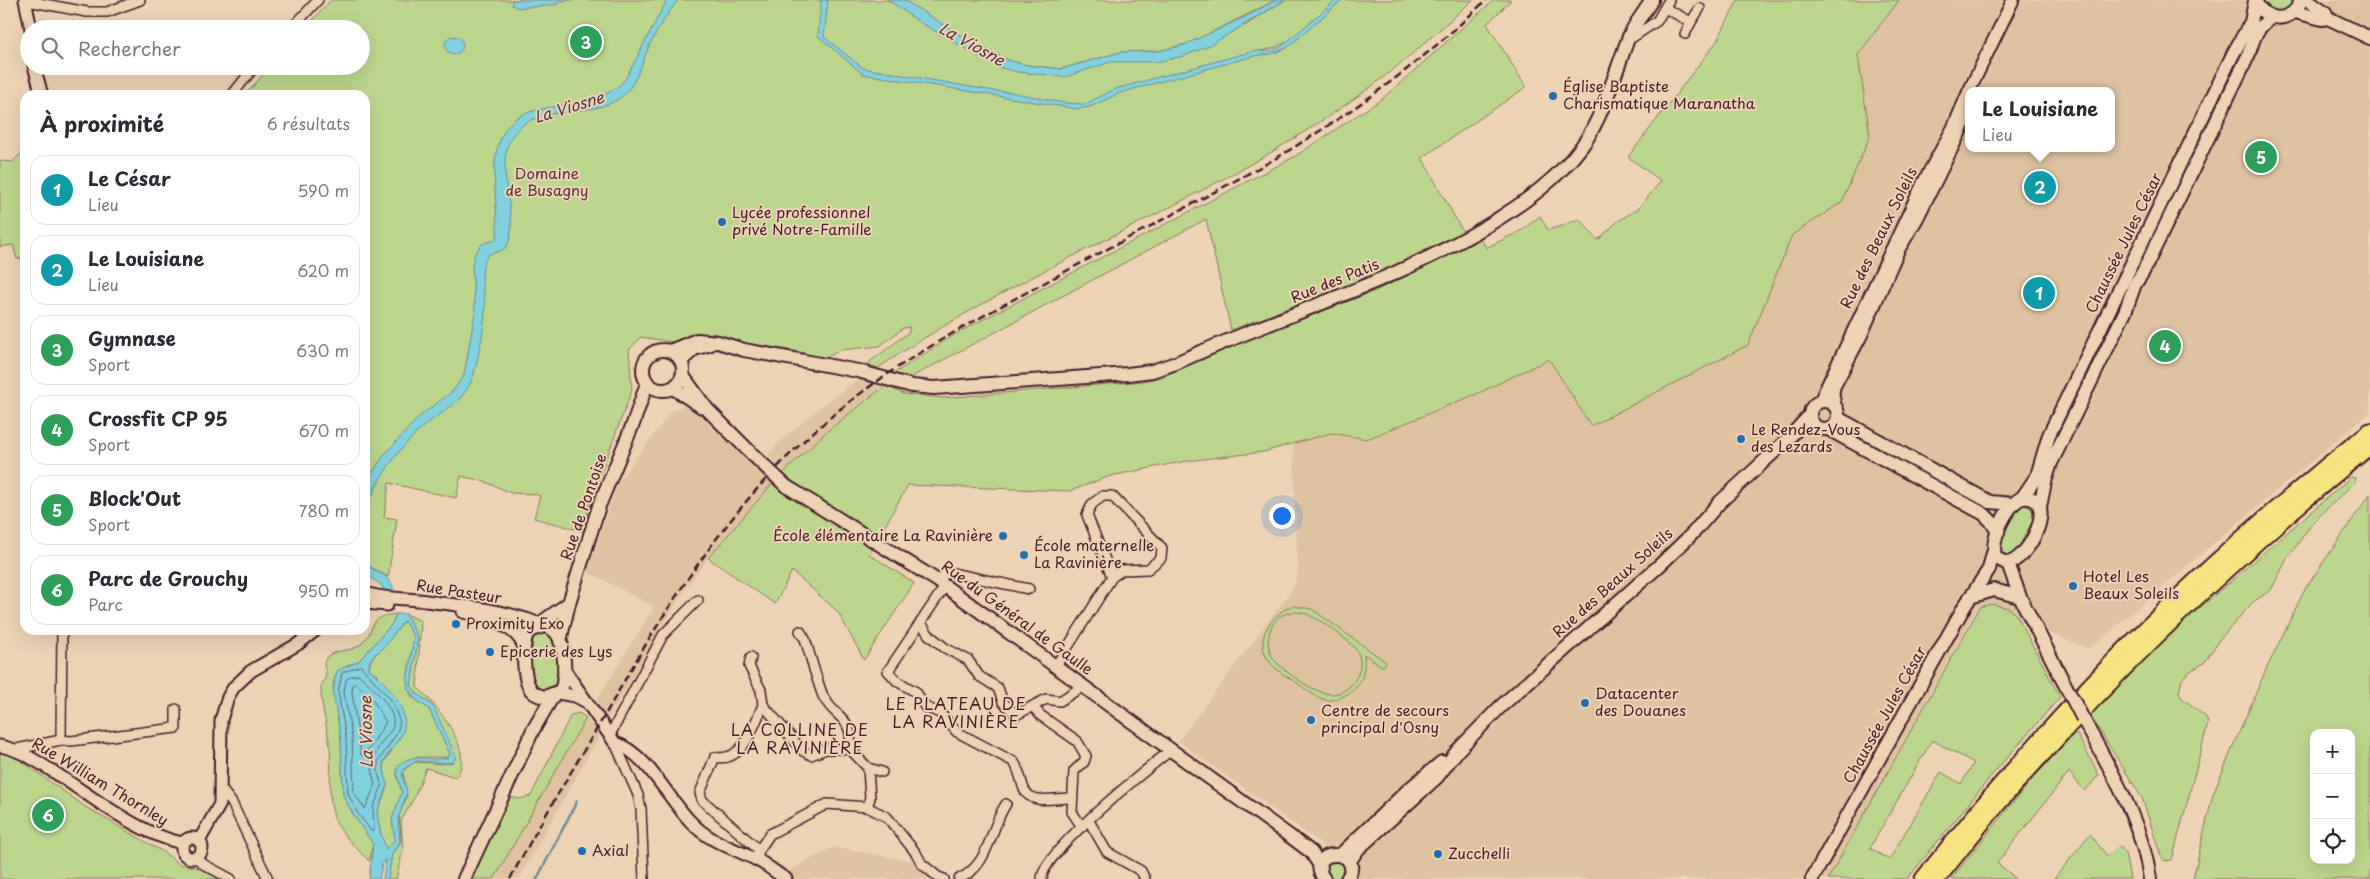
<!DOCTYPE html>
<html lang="fr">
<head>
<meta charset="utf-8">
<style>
	body { margin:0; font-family:"Playpen Sans",sans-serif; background:#f2f2f3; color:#2b2b33 }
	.controls { position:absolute; right:15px; bottom:15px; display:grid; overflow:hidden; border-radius:10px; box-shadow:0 5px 20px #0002 }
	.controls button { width:45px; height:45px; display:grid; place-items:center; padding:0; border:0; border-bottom:1px solid #e1e1e2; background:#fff; color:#2b2b33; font:25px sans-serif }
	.you { position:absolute; left:1281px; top:515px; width:18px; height:18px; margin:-12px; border:4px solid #fff; border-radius:50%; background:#1a73e8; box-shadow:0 0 0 8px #1a73e833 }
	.badge { display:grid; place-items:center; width:32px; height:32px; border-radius:50%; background:#1f6fb2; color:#fff; font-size:16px; font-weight:700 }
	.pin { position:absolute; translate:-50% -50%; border:2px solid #fff; box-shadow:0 1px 5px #0006 }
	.popup { position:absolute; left:1965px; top:87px; width:150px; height:65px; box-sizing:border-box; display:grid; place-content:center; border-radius:10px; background:#fff; filter:drop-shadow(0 1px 4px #0005); font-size:16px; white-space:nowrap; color:#7c7c81 }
	.popup b { font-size:19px; color:#2b2b33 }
	.popup::after { content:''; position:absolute; left:50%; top:100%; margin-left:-10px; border:10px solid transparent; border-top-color:#fff }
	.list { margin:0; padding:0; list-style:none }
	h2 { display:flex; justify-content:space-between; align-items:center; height:65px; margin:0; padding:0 20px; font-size:21px }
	h2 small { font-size:16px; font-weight:400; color:#7c7c81 }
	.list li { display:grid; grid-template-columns:32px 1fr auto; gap:15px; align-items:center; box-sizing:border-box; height:70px; margin:0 10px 10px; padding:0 10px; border:1px solid #e1e1e2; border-radius:15px }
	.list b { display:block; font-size:19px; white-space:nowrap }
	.list p { margin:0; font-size:16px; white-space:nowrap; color:#7c7c81 }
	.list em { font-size:16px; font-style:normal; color:#7c7c81 }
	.icon { flex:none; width:28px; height:28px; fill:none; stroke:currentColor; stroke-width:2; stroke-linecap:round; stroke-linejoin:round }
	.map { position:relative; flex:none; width:2370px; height:879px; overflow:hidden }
	.search { position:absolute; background:#fff; box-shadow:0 5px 20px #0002; left:20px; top:20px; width:350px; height:55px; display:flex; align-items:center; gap:12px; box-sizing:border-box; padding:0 18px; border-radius:28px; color:#7c7c81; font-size:19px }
	.panel { position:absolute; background:#fff; box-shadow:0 5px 20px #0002; left:20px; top:90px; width:350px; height:545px; border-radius:15px }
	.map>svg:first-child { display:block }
</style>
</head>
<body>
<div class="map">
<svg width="2370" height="879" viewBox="0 0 2370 879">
	<rect width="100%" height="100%" fill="#edd2b4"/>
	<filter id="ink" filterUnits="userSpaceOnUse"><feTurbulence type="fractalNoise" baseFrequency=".02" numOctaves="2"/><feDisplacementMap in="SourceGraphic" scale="10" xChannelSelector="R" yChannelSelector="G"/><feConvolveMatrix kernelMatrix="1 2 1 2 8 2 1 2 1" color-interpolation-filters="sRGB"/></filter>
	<g filter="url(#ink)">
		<g fill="#dfc3a1" fill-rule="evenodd">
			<path d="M1899,0h471v412l-281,237 -110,-44 -151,274h-473l5,-8v-9l-22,-19 -8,7 -152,-109 114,-151 6,-17 -5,-130 38,-10 36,6 114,-47 68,-33 199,-14 44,-110 50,-33 28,-66 -12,-81zM1969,91h142v57h-142z"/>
			<polygon points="859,379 881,388 827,431 785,472 768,455 783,439 817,410"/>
			<polygon points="688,404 772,484 708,558 679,599 608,719 596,701 654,607 587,571 618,482 672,410"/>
			<polygon points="586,718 600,735 519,879 494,879"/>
			<polygon points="833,847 912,861 932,879 793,879 787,872"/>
		</g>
		<g fill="#bdd68d" stroke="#847a5c" fill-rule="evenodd">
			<path d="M331,0h945l-86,43 -32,8 -37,1 -60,17 -42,-5 -30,-12 3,6 59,14 57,-13 50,-2 88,-32 39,-25h51c-21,20 -48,49 -77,51l18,1 10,-4 55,-48h131c-33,29 -65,59 -101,86 -34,25 -70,48 -107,70 -128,73 -266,129 -387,212l-11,-4 41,-31 2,-6 -7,1 -23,18 -40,4 -15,9 -28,-8 -51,-8 -34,-10 -21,2 -18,7 -32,-5 -12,13 3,40 -42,112 -7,29 -49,-13 6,-22 -5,-2 -24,-1 -25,-11 -25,-6 -5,22 -67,-15 -5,34 13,2 -9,58 -19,-11 -4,-13v-42l14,-30 -11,-3 -3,6v-389h-120l26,-29h90v-37h-56z"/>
			<polygon points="1494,0 1511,0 1487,24 1526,87 1422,158 1463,232 1367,278 1231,330 1206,219 906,380 893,374 959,332 1294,157 1382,99"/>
			<polygon points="1738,0 1899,0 1858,55 1870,136 1842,202 1792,235 1748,345 1591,426 1549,359 1481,392 1367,439 1331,433 1263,452 1186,461 1110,476 1070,491 908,485 869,554 914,583 864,660 838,612 792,571 775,604 708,558 772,484 827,431 885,386 904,394 942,398 1145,381 1164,376 1253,338 1375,291 1481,239 1486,248 1522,230 1540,216 1548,230 1562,226 1579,219 1598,240 1617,222 1639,208 1661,181 1628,157 1717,41"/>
			<path d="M2261,0h33c-8,16 -24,13 -33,0z"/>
			<polygon points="25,149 25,258 17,259 13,245 0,247 0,161 13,162"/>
			<polygon points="2351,477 2355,478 2355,482 2314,521 2288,557 2271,590 2253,602 2219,640 2204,663 2189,672 2182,679 2179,693 2182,698 2206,717 2208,723 2172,860 2165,861 2161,856 2142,798 2090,715 2115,688 2187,619"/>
			<path d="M2370,494v385h-177l20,-85 51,-120 41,-85zM2314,733h37v127h-37z"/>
			<path d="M2025,505l8,5v10l-17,32 -5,3 -7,1 -4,-7c2,-13 12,-38 25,-44z"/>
			<path d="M1991,604l18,4 8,8 43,81 -63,72 -90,110h-79l152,-272zM1932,740l42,23 -13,21 -20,-12 -52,88 -19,-12z"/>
			<path d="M1292,606l20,3 74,53 -3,5 -19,-13c2,21 -4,38 -26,44 -4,1 -8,3 -11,2 -12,-2 -21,-11 -30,-17 -9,-6 -22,-13 -28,-22 -16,-21 2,-47 23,-55zM1300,612c15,3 43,24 54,35 14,16 2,41 -16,46 -17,6 -50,-19 -62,-31 -13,-13 -9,-42 9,-48 5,-2 11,-2 15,-2z"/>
			<path d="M396,614l-4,10 -33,37 -4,3h-6l-14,13 -2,9 8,53 2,56 10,19 20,30 -4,17c-11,-11 -31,-30 -35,-44 -7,-21 -2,-47 -4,-69 -2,-18 -8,-37 -9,-56 -1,-8 4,-11 5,-17 1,-6 -4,-9 -1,-15 7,-13 27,-6 37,-17 16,-17 5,-26 34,-29z"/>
			<path d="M406,614l15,7 -4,66c18,16 61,67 38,90l-29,-9 -12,30 -13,23 2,29 -7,29h-8l4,-26 7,-7 2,-7 -2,-24 8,-19 -4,-25 11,-9 30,2 9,-2 -19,-53 -3,-5 -15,-11 -5,-8 7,-47z"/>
			<path d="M404,621l10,16 -7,44 4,15 18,13 21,45 -2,3h-33l-18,18 5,18 -10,26 3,21 -9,10 -6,-19 -3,-17 10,-28 -4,-22 18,-28 -23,-60 -9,-7c-1,-13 27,-34 35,-48z"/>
			<path d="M542,633l11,6c4,15 11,44 -5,51l-10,-2c-7,-9 -10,-43 -5,-52z"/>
			<polygon points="579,713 586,718 494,879 470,879 511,797 519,799 531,796 571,715"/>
			<polygon points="2077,734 2099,775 2085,791 2069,772 1997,863 2015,878 2014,879 1951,879 2029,783 2072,736"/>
			<polygon points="0,753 14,756 87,808 165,853 179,864 201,868 221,879 0,879"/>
			<polygon points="2090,834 2107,856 2120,846 2125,853 2130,879 2054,879"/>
			<circle cx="1336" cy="869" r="9"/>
		</g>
		<g fill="#82d1df" stroke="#6c8a97" fill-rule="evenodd">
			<polygon points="512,0 569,0 554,5 517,8 512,5"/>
			<path d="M667,0h11c-10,13 -19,27 -27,42 -9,18 -14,44 -31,56 -29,21 -84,4 -107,37 -22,30 10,91 -7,112 -4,5 -12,5 -17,7 -14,18 -2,40 -4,59 -1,16 -8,56 -15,71 -10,20 -30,29 -47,43 -26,23 -46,52 -58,84v-27l19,-29 36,-39 33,-25 11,-16 11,-63 -3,-46 3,-13 7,-9 13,-4 2,-3c2,-38 -17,-101 26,-123 33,-12 80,-6 103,-36z"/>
			<polygon points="821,0 828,0 824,37 863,68 994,91 1010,92 1064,103 1085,104 1115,89 1254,51 1271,51 1281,47 1336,0 1342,0 1287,48 1271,54 1254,56 1120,93 1090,107 1077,109 863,74 818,36"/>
			<polygon points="888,0 904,0 970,41 1008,60 1027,65 1061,69 1121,52 1158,51 1184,45 1247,16 1276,0 1285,0 1209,46 1184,56 1157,62 1111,62 1065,77 1017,72 998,67 919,22"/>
			<circle cx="454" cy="45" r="9"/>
			<path d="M365,553l4,13c11,9 21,8 25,25l-10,-1 -3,-5 -16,-11z"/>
			<path d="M396,614h10l12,24 -7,47 5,8 17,13 23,51 -3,5 -4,1 -32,-2 -12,7 -3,6 5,18 -9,27 2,23 -8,11 -4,26h-5l3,-20 -4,5 -3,15h-10l4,-35 -20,-30 -10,-19 -2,-56 -8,-46 2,-16 3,-7 21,-9 33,-37zM404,621l10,16 -7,44 1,8 7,10 14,10 21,45 -2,3c-18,7 -37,-8 -51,11v7l5,17 -10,27 3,21 -9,9 -6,-18 -3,-17 10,-29 -4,-21c4,-11 13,-19 19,-30 11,-23 -17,-52 -33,-65l1,-10 15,-13z"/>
		</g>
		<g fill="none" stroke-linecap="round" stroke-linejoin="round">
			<g stroke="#606673" stroke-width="1">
				<polygon points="361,666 391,700 400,722 397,733 378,762 378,773 382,786 373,808 374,829 372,832 357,812 348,794 346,738 338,692 342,673"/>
				<path d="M351,676l8,-1c11,10 38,34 34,51 -1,5 -6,9 -9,13 -12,17 -14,27 -9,47l-10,23 -11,-16 -2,-55 -8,-46 2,-12z"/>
				<polygon points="355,683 371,697 386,722 364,757 361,755 352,692 353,685"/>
			</g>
			<polyline stroke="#6c8a97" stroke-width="2.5" points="537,879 577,801"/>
			<g stroke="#4a1f2b" stroke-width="12">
				<g id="minor">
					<polyline points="27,3 33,2 87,12 107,12 140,0"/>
					<polyline points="1665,8 1691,22 1700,8"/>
					<polyline points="291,29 318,0"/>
					<polyline points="1685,34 1691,22"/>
					<polyline points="1633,37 1657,21 1669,0"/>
					<polyline points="232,95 255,66"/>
					<polyline points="938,581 947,572 1029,589"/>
					<path d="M945,586l-57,85 9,10 19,11 9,15 15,6 17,19 57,30c6,9 6,17 10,27 7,17 33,8 48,9"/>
					<polyline points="921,623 929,635 945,648 968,660 979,676 998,688 1003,702 1016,715 1046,699 1060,701 1083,686"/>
					<path d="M800,631l5,8c6,19 11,39 18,57 11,23 31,19 27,53"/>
					<polyline points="751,657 749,666 761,690 763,705"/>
					<polyline points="1055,667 1112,577 1087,515 1092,504 1103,496 1112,496 1162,548 1161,558 1148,569 1122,570 1112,577"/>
					<polyline points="1033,706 1040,715 1077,741 1086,756 1084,762 1074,771 1072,812 1082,827"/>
					<polyline points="610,735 663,635 698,600"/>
					<polyline points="61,740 62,630"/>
					<polyline points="615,743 638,795 641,809 644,879"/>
					<polyline points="17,749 61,740 71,741 176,728 176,709"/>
					<polyline points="222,790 232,803 268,879"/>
					<polyline points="867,807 870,798 868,768"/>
					<polyline points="1089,821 1107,852 1141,871 1145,879"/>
					<path d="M759,850l-57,-50 -2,-7 15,-36c28,7 39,-32 48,-52l40,46 8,4 15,-6h24l18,19 14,4"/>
					<polyline points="758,855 759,850 770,834 827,804 867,807 887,817 916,853 922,864 938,877 944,879"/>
					<polyline points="196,857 203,864 231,879"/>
					<path d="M959,879c31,-14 30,-49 47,-75"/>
					<path d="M1042,879c-1,-26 105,-110 129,-129"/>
				</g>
			</g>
			<g stroke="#4a1f2b" stroke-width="15">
				<g id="tertiary">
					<polyline points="25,0 31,29"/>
					<polyline points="34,66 42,95"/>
					<polyline points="1969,91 2013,0"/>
					<polyline points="1820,401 1923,183 1953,128 1969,91"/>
					<polyline points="1835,405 1833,394 1834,387 1861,336 1898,251 1917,219 1969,114"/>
					<path d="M365,593c17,6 36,5 53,7 40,5 92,10 129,27"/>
					<polyline points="365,603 387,605"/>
					<path d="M463,612c20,4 51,13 60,33"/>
					<path d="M564,669l51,74c32,10 53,56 76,79 18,20 43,26 66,38 10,5 19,13 29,19"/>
					<polyline points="558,693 575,696 587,702"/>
					<path d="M0,746c21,4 36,15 54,26 35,23 90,65 130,71"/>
					<circle cx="192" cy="848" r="10"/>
					<polyline points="199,841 220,804 221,720 228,697 234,687 251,671 298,644 316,630"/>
				</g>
			</g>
			<g stroke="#4a1f2b" stroke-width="16">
				<g id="secondary">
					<path d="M2255,0c9,23 38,24 46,0"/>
					<polyline points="2308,0 2325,12 2328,18"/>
					<polyline points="2295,12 2322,19 2328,18 2370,38"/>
					<circle cx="663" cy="370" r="20"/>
					<path d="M670,351l27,-11 21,2 26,8 114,21 54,15 22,2 194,-14 24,-3 24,-8c104,-48 216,-79 314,-139 35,-22 67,-44 92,-78 20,-27 34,-75 46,-107 5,-14 16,-26 24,-39"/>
					<polyline points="681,361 694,349 711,344"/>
					<polyline points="683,376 707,409 753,455"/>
					<polyline points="673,388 702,407"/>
					<circle cx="1824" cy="415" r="14"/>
					<polyline points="1838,418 1990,502 2013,504"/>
					<polyline points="1828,429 1984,514 1991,521 1998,532"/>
					<polyline points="786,486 938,581 1295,840 1311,852 1321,867"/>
					<polyline points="2022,498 2037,476 2049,435 2233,54 2251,22 2255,1"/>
					<path d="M2022,498c39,-5 8,64 -16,65l-10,-5c-8,-15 11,-55 26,-60z"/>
					<path d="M2040,507l5,-25 6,-19 74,-151 10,-28 8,-12 105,-216c7,-20 6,-26 24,-39"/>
					<polyline points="2008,563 2020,597 2062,679"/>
					<polyline points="1970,597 1994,590 2020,597"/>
					<path d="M544,626c5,1 10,3 13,8 8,10 10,47 3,57l-15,6c-5,-1 -10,-2 -14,-7 -8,-11 -10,-49 -2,-59z"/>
					<polyline points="535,627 569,603"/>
					<polyline points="560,641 569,603 599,506 633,424 647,383"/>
					<path d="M2083,719c27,49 59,103 67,160"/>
					<polyline points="1340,855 1408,790 1442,762"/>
					<polyline points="1349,862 1358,849 1437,777 1458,750 1500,707 1661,564 1693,533 1719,503 1788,439 1809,416"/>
					<polyline points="464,879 533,730 553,696"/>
					<path d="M1324,879c-22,-32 44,-32 23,0"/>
					<polyline points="1812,879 1964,607 1989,569 1993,553"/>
				</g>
			</g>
			<g stroke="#4a1f2b" stroke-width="19">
				<g id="trunk">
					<path d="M1923,879c35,-44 71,-88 109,-130 102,-116 217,-222 338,-318"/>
					<path d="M1937,879c27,-33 53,-68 82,-99 108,-121 226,-233 351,-334"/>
				</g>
			</g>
			<use href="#minor" stroke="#edd2b4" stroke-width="9"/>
			<use href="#tertiary" stroke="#edd2b4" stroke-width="11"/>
			<use href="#secondary" stroke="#edd2b4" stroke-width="12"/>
			<use href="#trunk" stroke="#f6e381" stroke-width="15"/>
			<path stroke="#4a1f2b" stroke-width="2.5" stroke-dasharray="8 4" stroke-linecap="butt" d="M510,879c30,-56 63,-110 95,-164 59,-105 121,-206 212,-286 68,-61 147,-103 227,-146 76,-41 153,-81 229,-123 77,-46 149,-97 213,-160"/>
			<g stroke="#4a1f2b" stroke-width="16" stroke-linecap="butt">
				<g id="secondary-bridge">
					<polyline points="753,455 786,486"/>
					<polyline points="2062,679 2083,719"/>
				</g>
			</g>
			<use href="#secondary-bridge" stroke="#edd2b4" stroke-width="12"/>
		</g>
	</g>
	<g fill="#1f6fb2" stroke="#edd2b4" stroke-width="2">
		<circle cx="1553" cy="96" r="5"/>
		<circle cx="722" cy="222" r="5"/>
		<circle cx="1741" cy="439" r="5"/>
		<circle cx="1003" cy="536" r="5"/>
		<circle cx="1024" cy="555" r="5"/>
		<circle cx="2073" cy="586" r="5"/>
		<circle cx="456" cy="624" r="5"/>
		<circle cx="490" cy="652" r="5"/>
		<circle cx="1585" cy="703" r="5"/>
		<circle cx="1311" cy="720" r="5"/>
		<circle cx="582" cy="851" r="5"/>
		<circle cx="1438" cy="854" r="5"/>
	</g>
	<g text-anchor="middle" stroke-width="4" stroke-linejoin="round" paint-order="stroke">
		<g font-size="15" fill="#4a1f2b" stroke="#edd2b4" text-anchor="start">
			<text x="1563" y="92">Église Baptiste<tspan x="1563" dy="17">Charismatique Maranatha</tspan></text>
			<text x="732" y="218">Lycée professionnel<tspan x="732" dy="17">privé Notre-Famille</tspan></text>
			<text x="1751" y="435">Le Rendez-Vous<tspan x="1751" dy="17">des Lezards</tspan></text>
			<text x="993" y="541" text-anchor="end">École élémentaire La Ravinière</text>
			<text x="1034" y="551">École maternelle<tspan x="1034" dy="17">La Ravinière</tspan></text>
			<text x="2083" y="582">Hotel Les<tspan x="2083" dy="17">Beaux Soleils</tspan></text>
			<text x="466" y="629">Proximity Exo</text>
			<text x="500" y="657">Epicerie des Lys</text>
			<text x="1595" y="699">Datacenter<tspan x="1595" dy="17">des Douanes</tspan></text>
			<text x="1321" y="716">Centre de secours<tspan x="1321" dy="17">principal d'Osny</tspan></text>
			<text x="592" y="856">Axial</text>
			<text x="1448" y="859">Zucchelli</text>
		</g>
		<g font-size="15" fill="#5b3a3a" stroke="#edd2b4">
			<text x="547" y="179">Domaine<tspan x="547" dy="17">de Busagny</tspan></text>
		</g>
		<g font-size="15" fill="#4a1f2b" stroke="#edd2b4">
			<text transform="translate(1879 238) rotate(-64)" y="5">Rue des Beaux Soleils</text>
			<text transform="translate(2124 243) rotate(-64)" y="5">Chaussée Jules César</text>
			<text transform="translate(1335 281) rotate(-22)" y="5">Rue des Patis</text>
			<text transform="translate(584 507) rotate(-71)" y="5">Rue de Pontoise</text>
			<text transform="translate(1613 583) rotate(-42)" y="5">Rue des Beaux Soleils</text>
			<text transform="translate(459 592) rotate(9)" y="5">Rue Pasteur</text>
			<text transform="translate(1017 618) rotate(36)" y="5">Rue du Général de Gaulle</text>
			<text transform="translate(1885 715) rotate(-61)" y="5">Chaussée Jules César</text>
			<text transform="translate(100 782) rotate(31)" y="5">Rue William Thornley</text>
		</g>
		<g font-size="16" font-style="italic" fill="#523a46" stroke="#edd2b4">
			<text transform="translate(972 44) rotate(29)" y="6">La Viosne</text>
			<text transform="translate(569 107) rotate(-17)" y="6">La Viosne</text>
			<text transform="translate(366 732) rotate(-91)" y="6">La Viosne</text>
		</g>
		<g font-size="16" letter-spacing="1" fill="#4a1f2b" stroke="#edd2b4">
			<text x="956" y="710">LE PLATEAU DE<tspan x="956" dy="18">LA RAVINIÈRE</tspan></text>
			<text x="800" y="736">LA COLLINE DE<tspan x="800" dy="18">LA RAVINIÈRE</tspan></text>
		</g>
	</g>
</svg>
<div class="controls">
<button>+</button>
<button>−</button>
<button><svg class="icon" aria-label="locate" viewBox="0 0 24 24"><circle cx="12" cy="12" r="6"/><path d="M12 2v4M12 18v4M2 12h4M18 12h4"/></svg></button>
</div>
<div class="you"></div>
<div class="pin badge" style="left:2039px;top:293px;background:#0f9aa8">1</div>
<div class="pin badge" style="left:2040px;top:187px;background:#0f9aa8">2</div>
<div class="popup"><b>Le Louisiane</b>Lieu</div>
<div class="pin badge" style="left:586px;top:42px;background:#2e9e5b">3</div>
<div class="pin badge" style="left:2165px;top:346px;background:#2e9e5b">4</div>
<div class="pin badge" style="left:2261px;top:157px;background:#2e9e5b">5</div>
<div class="pin badge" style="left:48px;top:815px;background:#2e9e5b">6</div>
<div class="search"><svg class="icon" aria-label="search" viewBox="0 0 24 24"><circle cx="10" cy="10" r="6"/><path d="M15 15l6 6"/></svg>Rechercher</div>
<section class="panel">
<h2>À proximité<small>6 résultats</small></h2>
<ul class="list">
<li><span class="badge" style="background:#0f9aa8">1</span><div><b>Le César</b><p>Lieu</p></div><em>590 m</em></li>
<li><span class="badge" style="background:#0f9aa8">2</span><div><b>Le Louisiane</b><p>Lieu</p></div><em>620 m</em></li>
<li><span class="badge" style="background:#2e9e5b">3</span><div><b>Gymnase</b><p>Sport</p></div><em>630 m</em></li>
<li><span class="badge" style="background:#2e9e5b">4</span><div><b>Crossfit CP 95</b><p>Sport</p></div><em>670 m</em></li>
<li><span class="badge" style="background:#2e9e5b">5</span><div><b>Block'Out</b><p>Sport</p></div><em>780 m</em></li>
<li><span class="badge" style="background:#2e9e5b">6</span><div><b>Parc de Grouchy</b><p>Parc</p></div><em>950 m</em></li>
</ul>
</section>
</div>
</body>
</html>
